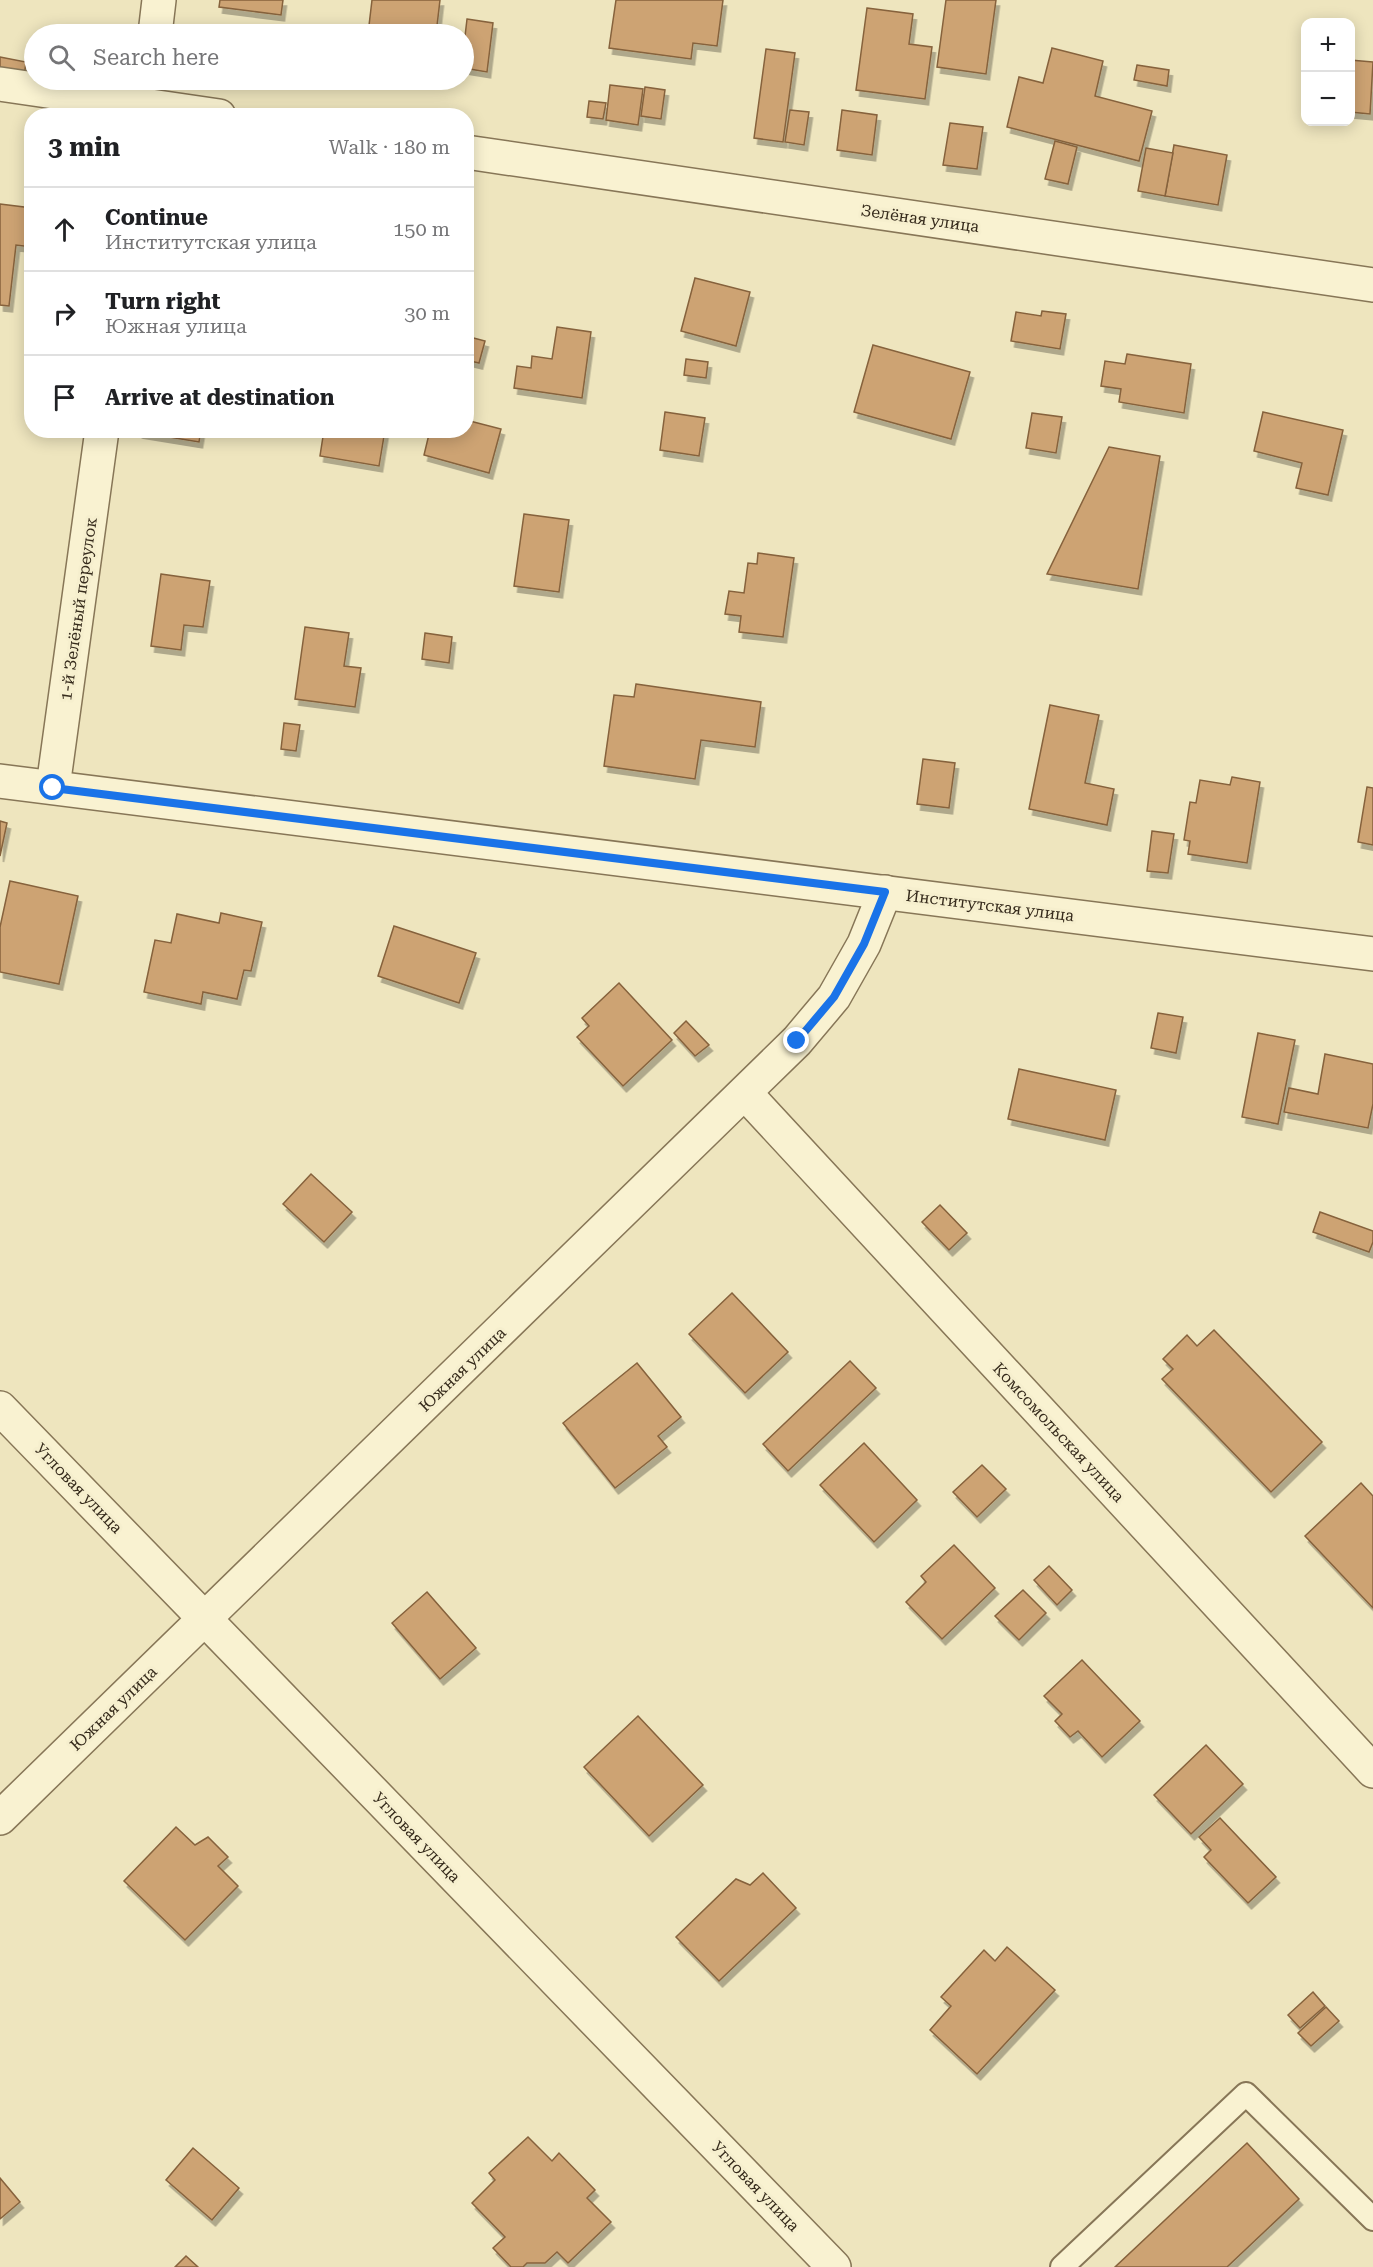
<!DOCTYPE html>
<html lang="en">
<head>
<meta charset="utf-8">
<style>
	body { margin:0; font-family:"Roboto Serif",serif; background:#f6f6f6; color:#202124 }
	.controls { position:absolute; right:18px; top:18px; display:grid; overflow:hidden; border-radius:12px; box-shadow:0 3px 15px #0003 }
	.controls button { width:54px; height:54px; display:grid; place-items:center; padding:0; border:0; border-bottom:2px solid #e0e0e0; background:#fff; color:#202124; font:30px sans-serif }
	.stop { position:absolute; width:18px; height:18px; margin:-14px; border:4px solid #1a73e8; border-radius:50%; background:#fff }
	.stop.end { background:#1a73e8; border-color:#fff; box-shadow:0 2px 6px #0008 }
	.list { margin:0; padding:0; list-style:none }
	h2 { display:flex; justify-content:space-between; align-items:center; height:78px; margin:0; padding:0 24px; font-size:26px }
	h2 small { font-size:20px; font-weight:400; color:#757577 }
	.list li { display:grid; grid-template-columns:39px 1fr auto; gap:18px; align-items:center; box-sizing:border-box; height:84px; padding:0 24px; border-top:2px solid #e0e0e0 }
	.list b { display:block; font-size:22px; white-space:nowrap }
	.list p { margin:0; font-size:20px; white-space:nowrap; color:#757577 }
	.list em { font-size:20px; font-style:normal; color:#757577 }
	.icon { flex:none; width:33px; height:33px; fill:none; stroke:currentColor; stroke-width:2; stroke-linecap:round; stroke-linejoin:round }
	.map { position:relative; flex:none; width:1373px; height:2267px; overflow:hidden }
	.search { position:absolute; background:#fff; box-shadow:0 3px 15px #0003; left:24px; top:24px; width:450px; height:66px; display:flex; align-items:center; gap:15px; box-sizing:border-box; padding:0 21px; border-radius:33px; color:#757577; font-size:22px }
	.panel { position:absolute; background:#fff; box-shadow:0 3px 15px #0003; left:24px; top:108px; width:450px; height:330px; border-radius:24px }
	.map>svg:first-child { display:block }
</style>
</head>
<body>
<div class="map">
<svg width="1373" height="2267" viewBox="0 0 1373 2267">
	<defs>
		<filter id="shadow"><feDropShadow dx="3.5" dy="6" stdDeviation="0" flood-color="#0004"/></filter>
	</defs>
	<rect width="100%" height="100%" fill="#eee5be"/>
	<g fill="#cda373" stroke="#86623c" stroke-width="1.5" filter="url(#shadow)">
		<polygon points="220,0 283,0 281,15 219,7"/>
		<polygon points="372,0 440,0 436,34 368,34"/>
		<polygon points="616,0 723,0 717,46 693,43 691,59 609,48"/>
		<polygon points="946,0 996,0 986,74 937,67"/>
		<polygon points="867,8 913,14 909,44 932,47 925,99 856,90"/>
		<polygon points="467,19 493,23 487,72 464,68 464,45"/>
		<polygon points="186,25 211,29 210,34 185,34"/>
		<polygon points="1052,48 1103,61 1095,96 1152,111 1139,161 1007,127 1019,77 1043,83"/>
		<polygon points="766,49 795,53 783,142 754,138"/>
		<polygon points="0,57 26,62 24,77 0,72"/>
		<polygon points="1350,60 1373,62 1370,114 1350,112"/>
		<polygon points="1137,65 1169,70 1167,86 1134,80"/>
		<polygon points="610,85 643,89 638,125 606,120"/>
		<polygon points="645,87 665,90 661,119 641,116"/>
		<polygon points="589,101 606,103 603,119 587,117"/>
		<polygon points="790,110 809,112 804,145 785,142"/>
		<polygon points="842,110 877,115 872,155 837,150"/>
		<polygon points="950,123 983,127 977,169 943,165"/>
		<polygon points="1055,141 1077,147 1068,184 1045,179"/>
		<polygon points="1174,145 1227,155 1218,205 1165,196"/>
		<polygon points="1146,148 1173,153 1165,196 1138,191"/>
		<polygon points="0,204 32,208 32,247 16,245 9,306 0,305"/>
		<polygon points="695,278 750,292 736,346 681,331"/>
		<polygon points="1042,311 1066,314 1060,349 1011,341 1016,312 1041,316"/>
		<polygon points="557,327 591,332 582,398 514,388 517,366 531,368 532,356 552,359"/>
		<polygon points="466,336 485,341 479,363 466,360"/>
		<polygon points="873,345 970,372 951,439 854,412"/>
		<polygon points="1127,354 1191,364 1184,413 1119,402 1121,389 1101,386 1105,361 1125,364"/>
		<polygon points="686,359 708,362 706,378 684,375"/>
		<polygon points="665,412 705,418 699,456 660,450"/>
		<polygon points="1263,412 1343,430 1328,495 1296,488 1302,463 1254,451"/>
		<polygon points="1032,413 1062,417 1056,453 1026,448"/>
		<polygon points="466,420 501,429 489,473 424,455 430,430 466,430"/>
		<polygon points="139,430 201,430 199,442 139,432"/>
		<polygon points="324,430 385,430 379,466 320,456"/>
		<polygon points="1109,447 1160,456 1138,589 1047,574"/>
		<polygon points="524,514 569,520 559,592 514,586"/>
		<polygon points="758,553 794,558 783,637 739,632 741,616 725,614 729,591 744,593 748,563 757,564"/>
		<polygon points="161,574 210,581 203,627 184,625 181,650 151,646"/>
		<polygon points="305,627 349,633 344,666 361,668 355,707 295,699"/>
		<polygon points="425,633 452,637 449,663 422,659"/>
		<polygon points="636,684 761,702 755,747 701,740 695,779 604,766 614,695 634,697"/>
		<polygon points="1050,705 1099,715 1085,783 1114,789 1107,825 1029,809"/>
		<polygon points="284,723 300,725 296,751 281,749"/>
		<polygon points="923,759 955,763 949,808 917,804"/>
		<polygon points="1232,777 1260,782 1247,863 1188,854 1190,841 1184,840 1190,802 1196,803 1200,780 1230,785"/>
		<polygon points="1367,787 1373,788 1373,845 1358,842"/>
		<polygon points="0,821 7,823 0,856"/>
		<polygon points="1152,831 1174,834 1168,873 1147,871"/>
		<polygon points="10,881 78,896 59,984 0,972 0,927"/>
		<polygon points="221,913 262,922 251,971 244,970 237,999 203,992 201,1004 144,992 155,940 171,943 177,914 219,923"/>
		<polygon points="394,926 476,953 459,1003 378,976"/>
		<polygon points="619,983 672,1040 623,1086 577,1037 589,1026 582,1018"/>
		<polygon points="1158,1013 1183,1017 1176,1053 1151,1048"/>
		<polygon points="686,1021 709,1045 695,1056 674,1033"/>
		<polygon points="1258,1033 1295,1040 1278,1124 1242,1117"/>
		<polygon points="1325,1054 1373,1064 1373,1104 1368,1128 1284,1112 1289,1088 1318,1094"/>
		<polygon points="1019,1069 1116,1090 1105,1140 1008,1119"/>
		<polygon points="311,1174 352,1212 324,1242 283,1204"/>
		<polygon points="940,1205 967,1233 949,1250 922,1222"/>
		<polygon points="1320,1212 1373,1231 1373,1242 1369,1252 1313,1232"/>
		<polygon points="732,1293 788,1352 745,1393 689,1334"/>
		<polygon points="1214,1330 1322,1442 1271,1492 1162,1379 1173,1369 1163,1359 1187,1335 1197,1346"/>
		<polygon points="850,1361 876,1388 788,1471 763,1444"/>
		<polygon points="637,1363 681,1417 658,1436 667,1447 615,1488 563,1423"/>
		<polygon points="864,1443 917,1500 874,1542 820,1485"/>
		<polygon points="982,1465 1006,1489 977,1517 953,1492"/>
		<polygon points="1361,1483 1373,1496 1373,1608 1305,1536"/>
		<polygon points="954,1545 995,1588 942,1639 906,1602 926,1582 921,1576"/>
		<polygon points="1049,1566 1072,1590 1057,1605 1034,1580"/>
		<polygon points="1023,1590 1046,1613 1019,1640 995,1616"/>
		<polygon points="427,1592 476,1648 440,1679 392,1623"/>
		<polygon points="1082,1660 1140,1721 1102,1757 1078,1731 1070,1737 1055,1721 1062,1714 1044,1696"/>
		<polygon points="638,1716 703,1785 649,1836 584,1767"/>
		<polygon points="1206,1745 1243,1784 1191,1834 1154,1795"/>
		<polygon points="1220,1818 1276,1877 1248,1903 1204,1857 1211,1850 1199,1837"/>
		<polygon points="176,1827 195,1845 208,1837 228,1857 218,1866 238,1886 185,1940 124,1881"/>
		<polygon points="763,1873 796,1908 719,1981 676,1937 736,1879 750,1885"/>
		<polygon points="1007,1947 1055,1990 977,2074 930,2030 951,2006 941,1997 984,1950 995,1961"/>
		<polygon points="1313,1992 1325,2006 1300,2028 1288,2015"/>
		<polygon points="1326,2007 1339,2021 1311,2046 1298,2033"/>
		<polygon points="528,2137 552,2161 559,2153 595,2190 587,2198 611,2222 568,2263 557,2252 545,2263 527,2263 523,2267 511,2267 493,2248 505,2237 472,2203 495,2180 489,2173"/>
		<polygon points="1247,2143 1299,2199 1227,2267 1115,2267"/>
		<polygon points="193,2148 239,2188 212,2220 166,2180"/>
		<polygon points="0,2178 20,2202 0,2219"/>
		<polygon points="186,2256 198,2267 175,2267"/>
	</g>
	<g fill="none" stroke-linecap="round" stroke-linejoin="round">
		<g stroke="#877657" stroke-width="26">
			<polyline id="service" points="1062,2267 1246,2094 1373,2219"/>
		</g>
		<g stroke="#877657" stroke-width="36">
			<g id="minor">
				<polyline points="155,34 159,0"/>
				<polyline points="0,84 219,116"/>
				<polyline points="466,152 1373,285"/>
				<polyline points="0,781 1373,954"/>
				<polyline points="53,787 102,430"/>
				<polyline points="745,1093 1373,1771"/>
				<polyline points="0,1408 834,2267"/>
				<polyline points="0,1818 797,1041 834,997 864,944 885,892"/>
			</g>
		</g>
		<use href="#service" stroke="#f9f2d1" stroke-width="22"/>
		<use href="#minor" stroke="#f9f2d1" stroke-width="33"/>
	</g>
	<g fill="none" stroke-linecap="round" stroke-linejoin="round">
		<polyline stroke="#1a73e8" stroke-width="8" points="53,788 885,892 864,944 834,997 797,1041"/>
	</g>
	<g text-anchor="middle" stroke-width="6" stroke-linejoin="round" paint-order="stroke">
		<g font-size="16" fill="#362b1c" stroke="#f6efce">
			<text transform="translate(920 218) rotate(8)" y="6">Зелёная улица</text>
			<text transform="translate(78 609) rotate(-82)" y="6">1-й Зелёный переулок</text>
			<text transform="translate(990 905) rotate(7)" y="6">Институтская улица</text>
			<text transform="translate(462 1369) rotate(-44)" y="6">Южная улица</text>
			<text transform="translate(1059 1432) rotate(47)" y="6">Комсомольская улица</text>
			<text transform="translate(79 1488) rotate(46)" y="6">Угловая улица</text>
			<text transform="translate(113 1708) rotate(-44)" y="6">Южная улица</text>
			<text transform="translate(417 1837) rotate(46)" y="6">Угловая улица</text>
			<text transform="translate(756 2186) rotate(46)" y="6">Угловая улица</text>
		</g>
	</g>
</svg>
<div class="controls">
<button>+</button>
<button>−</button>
</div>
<div class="stop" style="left:53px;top:788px"></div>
<div class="stop end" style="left:797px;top:1041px"></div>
<div class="search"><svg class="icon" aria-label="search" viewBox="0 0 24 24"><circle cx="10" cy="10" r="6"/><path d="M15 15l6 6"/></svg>Search here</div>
<section class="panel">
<h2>3 min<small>Walk · 180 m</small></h2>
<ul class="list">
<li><svg class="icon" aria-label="ahead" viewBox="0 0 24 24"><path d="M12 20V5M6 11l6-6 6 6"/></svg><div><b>Continue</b><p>Институтская улица</p></div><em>150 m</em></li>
<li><svg class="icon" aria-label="right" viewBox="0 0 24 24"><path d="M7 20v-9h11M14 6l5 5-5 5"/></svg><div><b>Turn right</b><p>Южная улица</p></div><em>30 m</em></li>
<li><svg class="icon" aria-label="arrive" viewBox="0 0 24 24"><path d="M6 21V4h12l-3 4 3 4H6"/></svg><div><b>Arrive at destination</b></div></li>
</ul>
</section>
</div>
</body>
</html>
